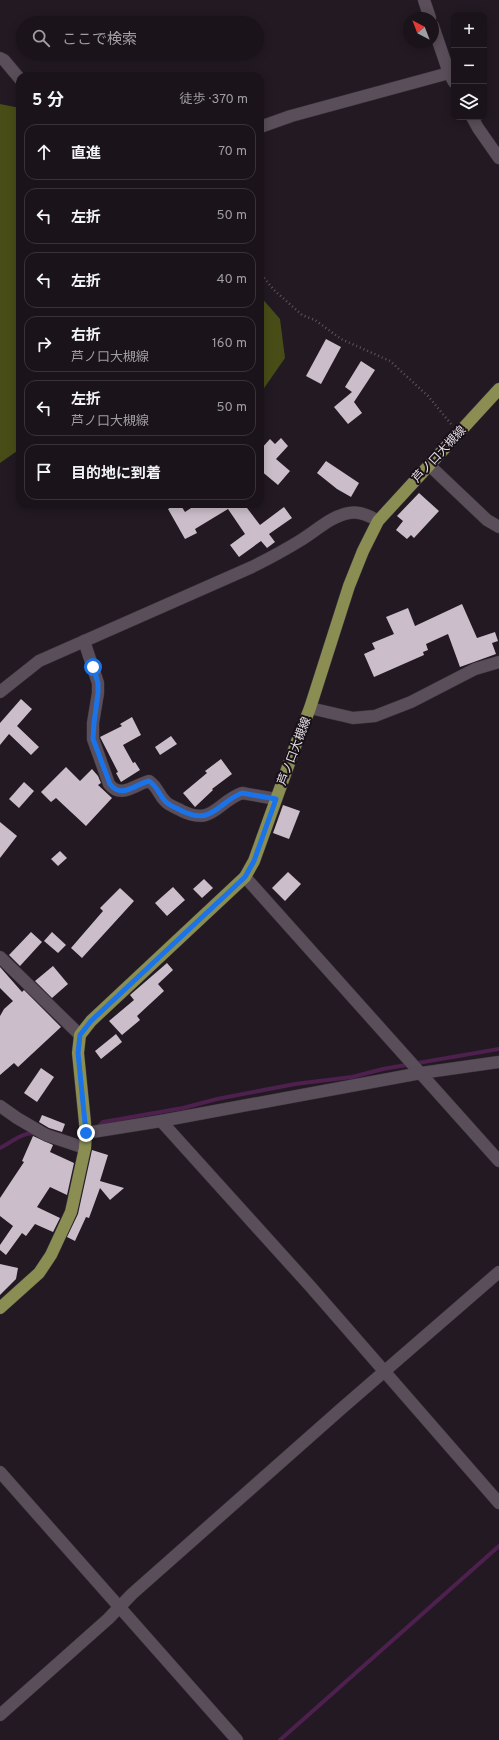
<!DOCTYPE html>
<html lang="ja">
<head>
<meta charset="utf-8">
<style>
	body { margin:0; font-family:Overpass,"Noto Sans JP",sans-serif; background:#272027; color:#f1f3f6 }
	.controls { position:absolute; right:12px; top:12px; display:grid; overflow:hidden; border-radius:8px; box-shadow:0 2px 10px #0003 }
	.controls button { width:36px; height:36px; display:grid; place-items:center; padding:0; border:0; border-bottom:1px solid #383239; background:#1a131a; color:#f1f3f6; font:20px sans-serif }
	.compass { position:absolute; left:403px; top:12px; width:36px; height:36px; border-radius:50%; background:#1a131a; box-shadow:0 2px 10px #0003; rotate:318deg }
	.stop { position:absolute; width:12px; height:12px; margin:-9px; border:3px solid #1a73e8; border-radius:50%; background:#fff }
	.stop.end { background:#1a73e8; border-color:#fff; box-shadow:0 1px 4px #0008 }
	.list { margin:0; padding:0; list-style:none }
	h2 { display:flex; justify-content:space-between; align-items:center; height:52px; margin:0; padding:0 16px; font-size:17px }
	h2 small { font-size:13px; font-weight:400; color:#9f9ea2 }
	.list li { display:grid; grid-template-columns:26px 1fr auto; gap:12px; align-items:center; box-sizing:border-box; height:56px; margin:0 8px 8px; padding:0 8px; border:1px solid #383239; border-radius:12px }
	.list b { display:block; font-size:15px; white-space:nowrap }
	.list p { margin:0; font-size:13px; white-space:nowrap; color:#9f9ea2 }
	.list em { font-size:13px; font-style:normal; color:#9f9ea2 }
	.icon { flex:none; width:22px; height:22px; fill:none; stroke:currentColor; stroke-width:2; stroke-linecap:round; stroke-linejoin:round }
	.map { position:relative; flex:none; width:499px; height:1740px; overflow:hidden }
	.search { position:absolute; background:#1a131a; box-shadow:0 2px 10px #0003; left:16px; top:16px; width:248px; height:44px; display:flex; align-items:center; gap:10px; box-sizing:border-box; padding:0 14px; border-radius:22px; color:#9f9ea2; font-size:15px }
	.panel { position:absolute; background:#1a131a; box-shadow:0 2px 10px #0003; left:16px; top:72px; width:248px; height:436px; border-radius:12px }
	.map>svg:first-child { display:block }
</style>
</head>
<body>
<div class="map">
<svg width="499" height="1740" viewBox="0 0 499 1740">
	<rect width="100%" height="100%" fill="#221922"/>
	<g fill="#484d17">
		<polygon points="0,104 20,108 20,449 0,463"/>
		<polygon points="260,296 280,319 285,358 260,394"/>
	</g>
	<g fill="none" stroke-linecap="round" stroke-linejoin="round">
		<g stroke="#4d204e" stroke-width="4">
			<polyline points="97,1128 103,1122 183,1108 217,1099 295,1084 352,1077 383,1069 499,1049"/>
			<path d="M0,1148c9,-4 25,-18 36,-14"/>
			<polyline points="280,1740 499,1546"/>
		</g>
	</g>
	<g fill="#cbbeca">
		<polygon points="326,339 341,347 321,384 306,376"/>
		<polygon points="361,361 375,370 354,402 362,413 348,424 334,407 352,392 345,387"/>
		<polygon points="281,438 288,446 276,459 290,471 278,485 260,470 260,450 270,439 275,444"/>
		<polygon points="326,461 359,483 351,497 337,489 317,473"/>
		<polygon points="419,493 439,511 414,538 411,535 407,539 396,530 403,521 397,516"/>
		<polygon points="177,504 180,504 185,512 197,504 244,504 260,525 284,507 292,518 269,534 275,542 267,548 261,541 239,557 230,545 245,534 228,509 195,529 197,533 185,539 168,509"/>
		<polygon points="462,604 477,638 495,632 498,641 492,643 496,654 460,667 448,634 426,644 428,650 423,652 424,655 374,677 364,654 375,649 372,643 394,634 386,617 408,608 415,626"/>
		<polygon points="21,699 32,709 17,726 39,747 31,755 9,734 0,745 0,723"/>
		<polygon points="132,717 141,735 123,745 133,763 135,762 140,770 121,782 116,773 118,772 100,737 122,726 120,724"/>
		<polygon points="171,736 177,744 160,755 155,747"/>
		<polygon points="221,759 232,774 212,789 213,790 195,807 183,793 207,773 205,771"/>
		<polygon points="66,767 80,781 92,769 98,776 101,783 98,785 112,798 86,826 56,798 51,802 41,792"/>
		<polygon points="24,782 34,791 19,808 9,799"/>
		<polygon points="283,805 300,811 289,839 273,833"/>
		<polygon points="0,822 17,836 0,858"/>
		<polygon points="60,851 67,858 58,866 51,859"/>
		<polygon points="288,872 301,884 285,901 272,888"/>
		<polygon points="204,879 213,888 202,898 193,889"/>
		<polygon points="173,887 185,900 167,916 155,903"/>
		<polygon points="120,888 134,901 82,958 71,948 103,911 100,908"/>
		<polygon points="31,932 42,942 20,966 9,955"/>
		<polygon points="52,932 66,945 58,953 44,941"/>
		<polygon points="167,963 173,970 158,984 164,991 137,1016 140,1020 122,1035 109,1021 134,1000 130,995"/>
		<polygon points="53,966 68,984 52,998 35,981"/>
		<polygon points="0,967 22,992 24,990 61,1027 18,1067 14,1063 0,1075 0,1016 4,1009 13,1001 0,988"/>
		<polygon points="116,1034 122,1042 101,1059 95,1051"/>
		<polygon points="41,1068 54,1077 37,1102 24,1093"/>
		<polygon points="42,1115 65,1124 62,1132 49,1128 39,1122"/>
		<polygon points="33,1136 53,1145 50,1152 74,1163 67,1195 50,1187 37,1207 60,1218 53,1232 35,1224 26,1236 22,1233 6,1255 0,1250 0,1245 13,1226 0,1216 0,1198 24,1162 22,1161"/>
		<polygon points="92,1150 108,1155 100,1181 124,1188 110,1200 100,1188 89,1218 86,1217 75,1241 67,1237 78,1214"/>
		<polygon points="0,1264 18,1268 16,1279 0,1295"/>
	</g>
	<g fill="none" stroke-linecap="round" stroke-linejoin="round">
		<g stroke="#3b343b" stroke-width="13">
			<g id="minor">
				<polyline points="424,0 430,18"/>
				<polyline points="433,26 449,73 454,82"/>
				<polyline points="0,58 4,60 20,79"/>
				<polyline points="472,117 478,128 499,158"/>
				<polyline points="260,127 291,116 449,73"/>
				<polyline points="429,465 487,520 499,527"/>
				<path d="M84,641l14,42v10l-5,30v16l16,45c12,15 25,1 40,-3 10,7 9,14 17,21 4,4 11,6 16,9 31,15 35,-9 60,-18l34,6"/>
				<path d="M0,692l39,-31 213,-94c16,-8 33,-17 49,-27 15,-9 30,-24 48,-27 10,-2 21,3 29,8"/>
				<polyline points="310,708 353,718 375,716 411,702 475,669 499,662"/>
				<polyline points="245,877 499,1161"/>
				<polyline points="0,957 80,1035"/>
				<polyline points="0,1106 17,1118 46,1135 85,1148"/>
				<polyline points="161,1121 310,1286 499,1503"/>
				<polyline points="86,1133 161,1121 421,1073 499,1062"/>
				<polyline points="0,1472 237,1740"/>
				<polyline points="0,1715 108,1619 132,1594 341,1409 499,1272"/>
			</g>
		</g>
		<g stroke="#3b343b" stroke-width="13">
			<polyline id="major" points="0,1308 39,1273 51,1255 71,1212 85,1148 86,1133 78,1053 80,1035 91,1021 245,877 254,861 296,744 310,708 349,586 363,551 378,521 499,389"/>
		</g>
		<polyline stroke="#5e565e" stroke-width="2.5" stroke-dasharray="1 3" stroke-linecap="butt" points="260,271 264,278 274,290 302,315 315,320 341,339 390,361 428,396 451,424"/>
		<use href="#minor" stroke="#594e59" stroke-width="12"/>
		<use href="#major" stroke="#8b8e52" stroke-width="12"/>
	</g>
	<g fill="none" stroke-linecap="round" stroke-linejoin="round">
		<path stroke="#1a73e8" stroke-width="5" d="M86,1133l-8,-80 2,-18 11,-14 154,-144 9,-16 22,-62 -34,-6c-24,9 -29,33 -60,18 -5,-3 -12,-5 -16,-9 -7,-7 -8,-15 -17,-21 -15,4 -28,18 -39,3l-17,-45 1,-16 4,-30v-10l-5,-16"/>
	</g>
	<g text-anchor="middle" stroke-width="4" stroke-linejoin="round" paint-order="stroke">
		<g font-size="12" fill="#e5dee4" stroke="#181018">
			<text transform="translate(439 454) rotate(-47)" y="4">芦ノ口大槻線</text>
			<text transform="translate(294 751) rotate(-69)" y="4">芦ノ口大槻線</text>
		</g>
	</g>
</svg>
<div class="controls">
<button>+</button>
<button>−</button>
<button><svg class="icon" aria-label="layers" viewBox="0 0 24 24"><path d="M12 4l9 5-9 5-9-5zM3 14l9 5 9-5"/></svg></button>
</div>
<svg class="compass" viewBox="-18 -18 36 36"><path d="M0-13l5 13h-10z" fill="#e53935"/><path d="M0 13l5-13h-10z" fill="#9f9ea2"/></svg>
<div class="stop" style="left:93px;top:667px"></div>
<div class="stop end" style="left:86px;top:1133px"></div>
<div class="search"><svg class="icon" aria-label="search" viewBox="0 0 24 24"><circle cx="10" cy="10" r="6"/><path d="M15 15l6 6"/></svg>ここで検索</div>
<section class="panel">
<h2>5 分<small>徒歩 · 370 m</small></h2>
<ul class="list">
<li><svg class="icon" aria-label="ahead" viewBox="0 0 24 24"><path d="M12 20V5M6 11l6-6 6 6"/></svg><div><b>直進</b></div><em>70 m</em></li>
<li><svg class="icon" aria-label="left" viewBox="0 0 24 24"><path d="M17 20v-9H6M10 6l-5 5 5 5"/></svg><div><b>左折</b></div><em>50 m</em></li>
<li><svg class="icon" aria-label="left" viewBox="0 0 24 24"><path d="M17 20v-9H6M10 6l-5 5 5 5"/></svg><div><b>左折</b></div><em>40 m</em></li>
<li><svg class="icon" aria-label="right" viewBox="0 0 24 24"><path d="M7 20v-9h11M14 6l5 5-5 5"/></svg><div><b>右折</b><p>芦ノ口大槻線</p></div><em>160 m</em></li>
<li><svg class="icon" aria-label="left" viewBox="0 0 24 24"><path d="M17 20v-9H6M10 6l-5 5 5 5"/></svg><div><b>左折</b><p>芦ノ口大槻線</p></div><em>50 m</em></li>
<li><svg class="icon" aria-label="arrive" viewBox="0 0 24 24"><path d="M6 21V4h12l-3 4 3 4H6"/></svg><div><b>目的地に到着</b></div></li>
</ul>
</section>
</div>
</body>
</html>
